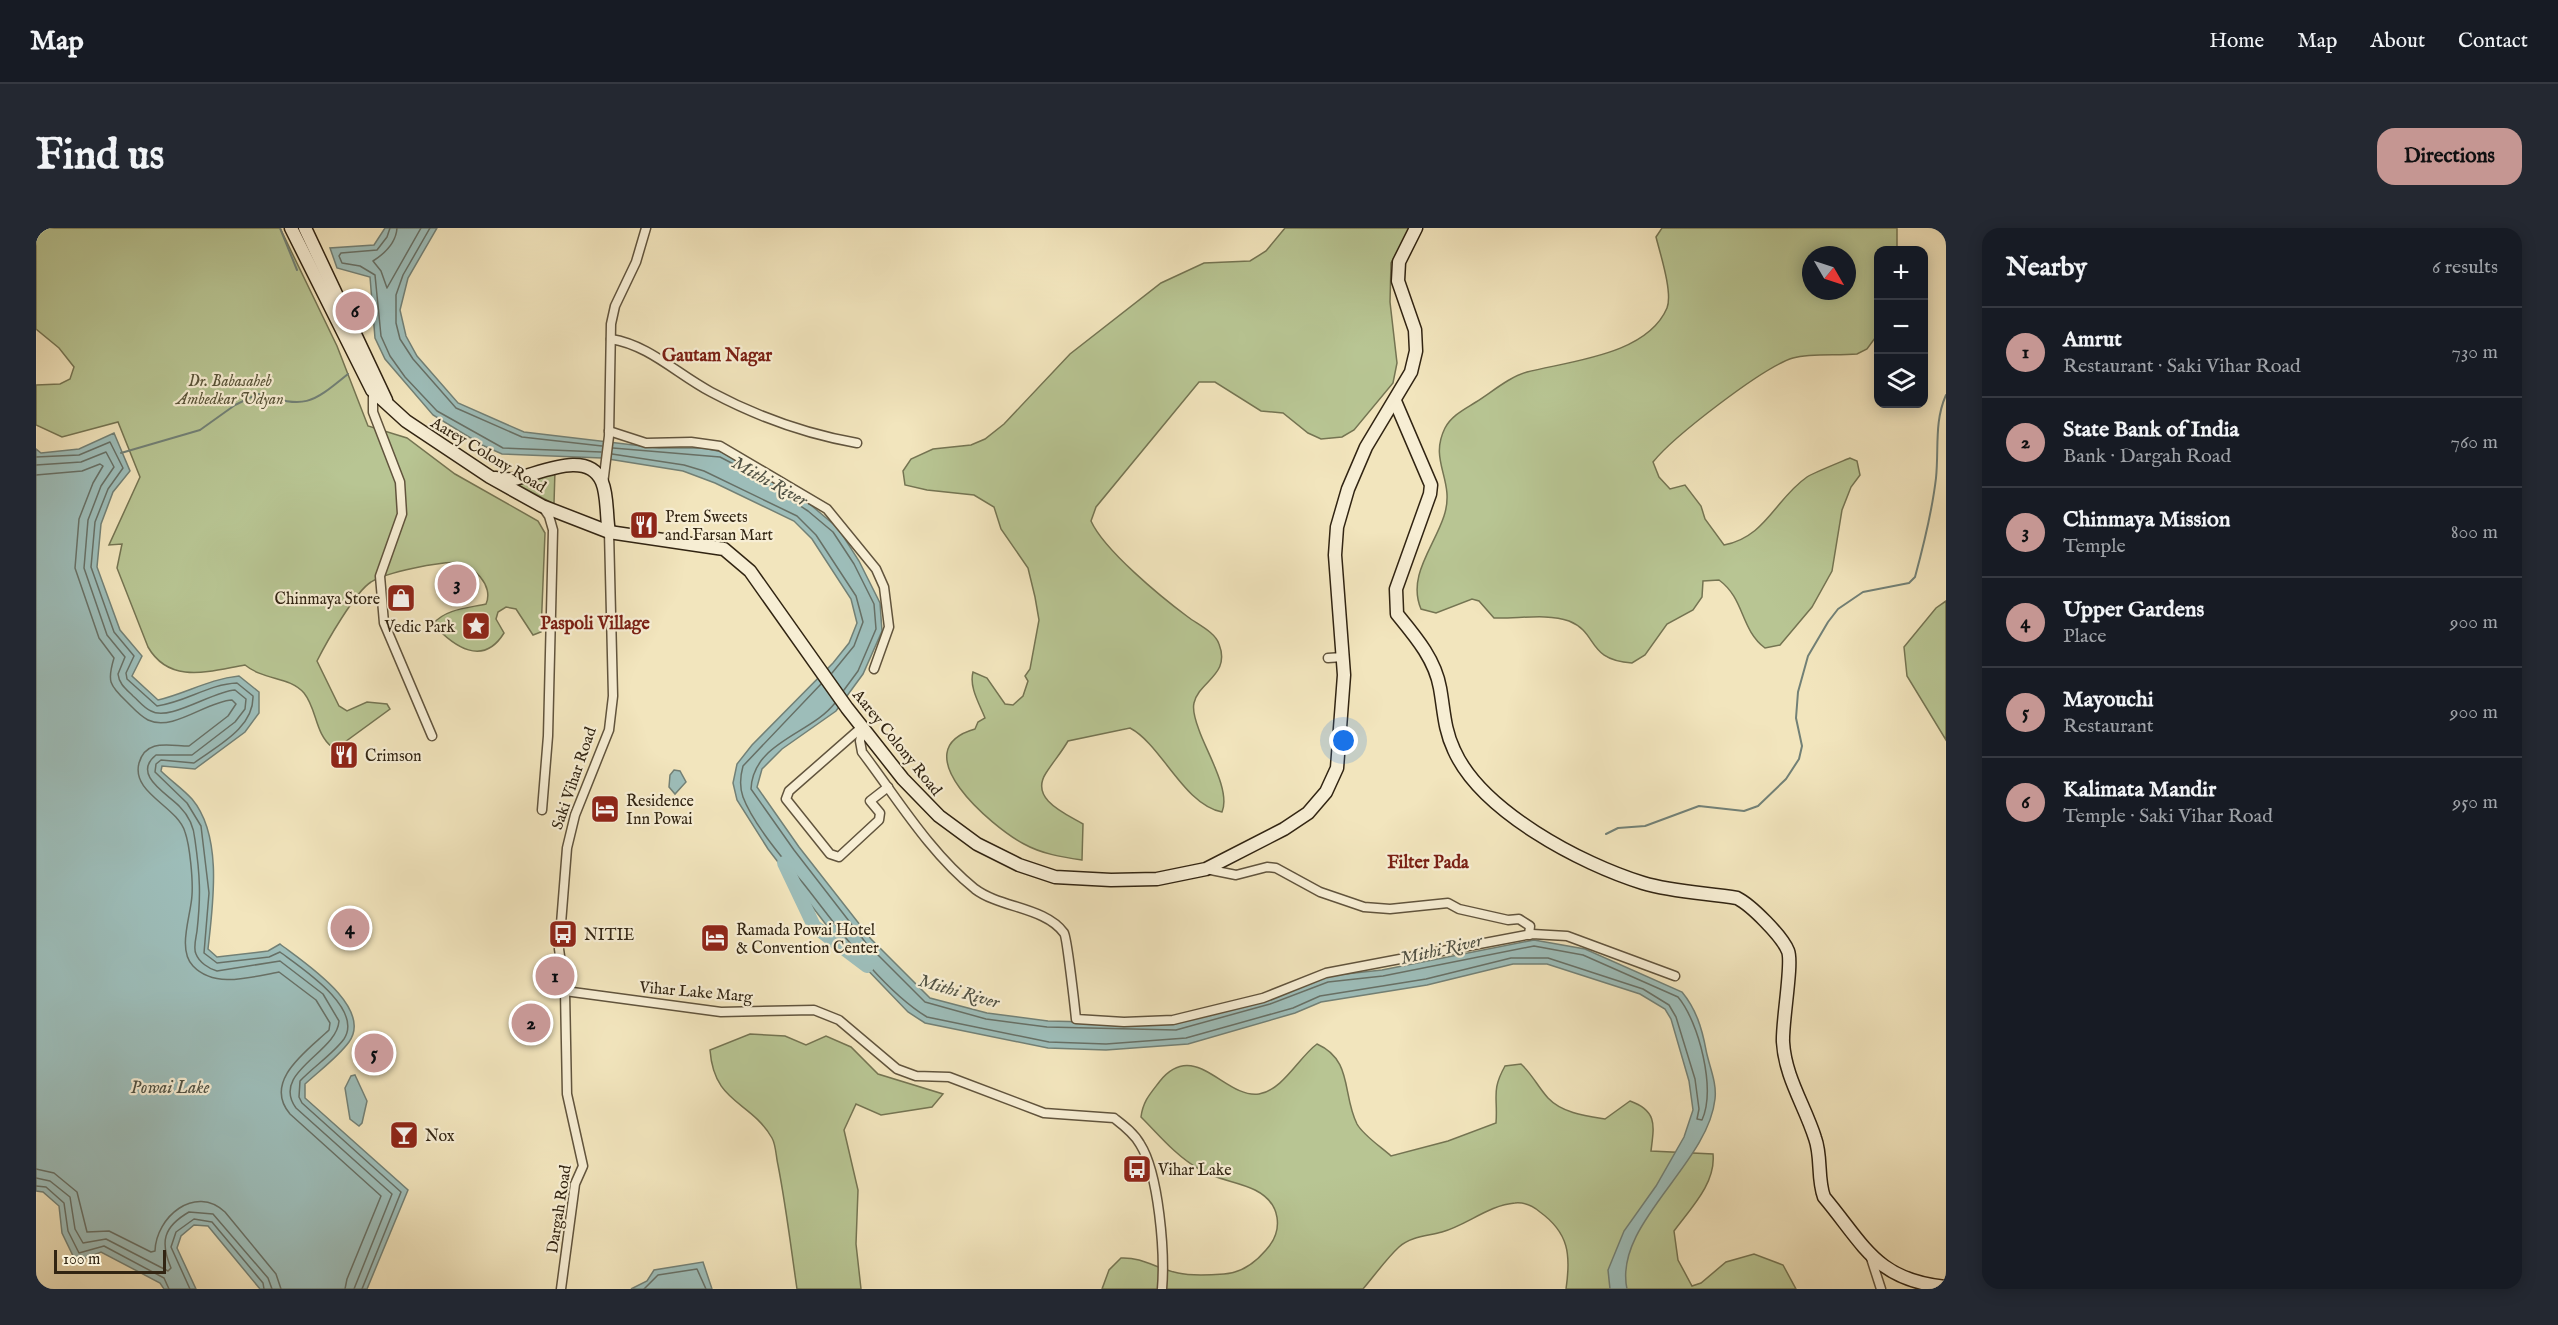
<!DOCTYPE html>
<html lang="en">
<head>
<meta charset="utf-8">
<style>
	body { margin:0; font-family:"IM FELL English",serif; background:#242831; color:#f1f3f6 }
	.controls { position:absolute; right:18px; top:18px; display:grid; overflow:hidden; border-radius:12px; box-shadow:0 3px 15px #0003 }
	.controls button { width:54px; height:54px; display:grid; place-items:center; padding:0; border:0; border-bottom:2px solid #363941; background:#171b24; color:#f1f3f6; font:30px sans-serif }
	.compass { position:absolute; left:1766px; top:18px; width:54px; height:54px; border-radius:50%; background:#171b24; box-shadow:0 3px 15px #0003; rotate:129deg }
	.scale { position:absolute; left:18px; bottom:15px; width:112px; box-sizing:border-box; padding-left:6px; border:3px solid #312412; border-top:0; font-size:16px; line-height:21px; white-space:nowrap; color:#312412; -webkit-text-stroke:4px #f7eed4; paint-order:stroke }
	.you { position:absolute; left:1308px; top:513px; width:21px; height:21px; margin:-15px; border:4px solid #fff; border-radius:50%; background:#1a73e8; box-shadow:0 0 0 9px #1a73e833 }
	.badge { display:grid; place-items:center; width:39px; height:39px; border-radius:50%; background:#c59692; color:#111; font-size:20px; font-weight:700 }
	.pin { position:absolute; translate:-50% -50%; border:3px solid #fff; box-shadow:0 2px 6px #0006 }
	.list { margin:0; padding:0; list-style:none }
	h2 { display:flex; justify-content:space-between; align-items:center; height:78px; margin:0; padding:0 24px; font-size:26px }
	h2 small { font-size:20px; font-weight:400; color:#9ea1a6 }
	.list li { display:grid; grid-template-columns:39px 1fr auto; gap:18px; align-items:center; box-sizing:border-box; height:90px; padding:0 24px; border-top:2px solid #363941 }
	.list b { display:block; font-size:22px; white-space:nowrap }
	.list p { margin:0; font-size:20px; white-space:nowrap; color:#9ea1a6 }
	.list em { font-size:20px; font-style:normal; color:#9ea1a6 }
	.icon { flex:none; width:33px; height:33px; fill:none; stroke:currentColor; stroke-width:2; stroke-linecap:round; stroke-linejoin:round }
	.map { position:relative; flex:none; width:1910px; height:1061px; overflow:hidden; border-radius:18px }
	header { display:flex; align-items:center; gap:36px; box-sizing:border-box; height:84px; padding:0 30px; background:#171b24; border-bottom:2px solid #363941 }
	header strong { font-size:28px }
	nav { display:flex; gap:33px; margin-inline-start:auto; font-size:21px }
	.intro { display:flex; align-items:center; justify-content:space-between; box-sizing:border-box; height:144px; padding:0 36px }
	h1 { margin:0; font-size:42px }
	.button { padding:15px 27px; border-radius:18px; background:#c59692; color:#111; font-size:21px; font-weight:700 }
	main { display:flex; gap:36px; padding:0 36px }
	aside { flex:1; background:#171b24; border-radius:18px; box-shadow:0 3px 15px #0003 }
	.map>svg:first-child { display:block }
</style>
</head>
<body>
<header>
<strong>Map</strong>
<nav><a>Home</a><a>Map</a><a>About</a><a>Contact</a></nav>
</header>
<div class="intro"><h1>Find us</h1><a class="button">Directions</a></div>
<main>
<div class="map">
<svg width="1910" height="1061" viewBox="0 0 1910 1061">
	<rect width="100%" height="100%" fill="#f2e5bd"/>
	<filter id="stains"><feTurbulence type="fractalNoise" baseFrequency=".00333" numOctaves="4"/><feColorMatrix values="0 0 0 0 .2 0 0 0 0 .09 0 0 0 0 .02 0 0 0 .5 -.17"/></filter>
	<radialGradient id="worn" r=".72"><stop offset=".6" stop-color="#630" stop-opacity="0"/><stop offset="1" stop-color="#630" stop-opacity=".3"/></radialGradient>
	<g fill="#b8c593" stroke="#747452" stroke-width="1.5" fill-rule="evenodd">
		<path d="M0,0h244l57,118 31,80 39,12 48,36 83,47 7,12 -4,99 -8,3 -17,-26 -10,-2 -8,5 -2,7 8,14c-21,34 -50,14 -71,-9 12,-15 35,-16 53,-20 4,-9 1,-19 -5,-26 -6,-7 -11,-14 -21,-15 -16,-3 -76,10 -89,19 -16,10 -45,61 -54,79l22,45 8,5 20,-9 20,2 3,5 -52,38h-6c-17,-13 -15,-38 -28,-54 -15,-17 -39,-12 -59,-28 -35,6 -75,20 -97,-18l-31,-79 5,-24 -13,1 31,-68 -22,-55 -56,15 -26,-12v-40l24,-1 10,-5 4,-12 -15,-19 -23,-19z"/>
		<path d="M1249,0h126l-20,35 -1,39 7,61 -4,20 -39,47 -12,7 -21,2 -13,-6 -25,-20 -22,-2 -46,-29h-16l-103,125 -5,14c13,29 70,76 97,96 9,7 27,15 31,27 12,31 -20,37 -25,59 -2,8 2,19 5,27 7,21 32,61 23,82 -39,-8 -60,-67 -92,-84l-62,13c-7,12 -15,21 -22,32 -17,26 20,41 37,51l-1,36c-20,-3 -40,-6 -58,-16 -32,-17 -123,-94 -49,-115l3,-7 7,-4c-6,-15 -16,-31 -12,-46l14,6 18,26 8,1 10,-9 5,-15 -3,-5 5,-7 9,-49 -4,-23 -7,-29 -27,-39 -7,-22 -20,-12 -47,-5 -22,-5 -2,-14 8,-12 22,-10 38,-4 14,-6 19,-15 66,-70 91,-71 43,-20 46,-2 16,-10z"/>
		<path d="M1626,0h235v22h-19v84l-11,15 -10,5c-20,2 -44,-1 -64,4 -30,9 -120,79 -140,104l6,15 11,12 15,-4 16,21 4,13 19,26c42,-8 51,-46 83,-68 6,-4 36,-16 43,-19l7,3 3,14 -9,12 -9,23 -10,61 -20,36 -32,38 -15,3c-25,-19 -20,-49 -46,-68l-16,1 -1,16 -9,13 -26,14 -22,31 -13,8c-46,-3 -33,-30 -63,-42 -22,-8 -52,-2 -75,-3l-15,-17 -7,-2 -36,14 -15,-4c-14,-33 13,-62 23,-93 12,-36 -16,-54 1,-88 7,-13 20,-19 31,-26 16,-10 33,-25 51,-30 43,-11 120,-17 140,-64 6,-15 -7,-55 -11,-71zM1775,27h36v36h-36z"/>
		<polygon points="519,242 518,276 478,255"/>
		<polygon points="1910,373 1910,512 1871,448 1868,419 1900,380"/>
		<path d="M714,806l35,2 21,9 20,-9 25,11 27,27 65,20 -11,13 -51,8 -25,-11 -12,26 14,60 -2,54 5,45h-64c-6,-41 -11,-83 -19,-124 -2,-8 -2,-20 -6,-27 -22,-38 -58,-34 -62,-88z"/>
		<path d="M1281,816c36,16 25,50 40,80 6,11 24,23 34,32l57,-15 48,-18c2,-26 -5,-32 9,-57l16,-2c11,10 17,23 27,34 14,15 38,18 57,21l25,-18c28,10 24,25 21,50l62,3c3,29 -22,54 -39,77l4,29 14,26 9,-3 25,-21 28,-8 29,11 13,24h-230c5,-34 3,-56 -26,-77 -7,-6 -15,-10 -25,-9 -26,2 -48,22 -73,29 -13,4 -31,4 -43,15 -13,12 -24,28 -36,42h-261l7,-19 12,-12c22,-1 36,11 57,15 13,3 32,2 46,1 17,-1 31,-11 42,-24 18,-20 15,-47 -11,-60 -18,-9 -39,-10 -56,-21 -23,-13 -40,-34 -58,-52 2,-16 9,-23 19,-36 35,-43 65,18 99,13 24,-4 40,-37 58,-50z"/>
	</g>
	<g fill="#9dbdb9" stroke="#728076" stroke-width="1.5">
		<path d="M349,0h52l-29,50 -8,32 6,26 11,20 41,47 66,29 135,16h45l18,4 30,14 60,40 26,22 21,33 21,42 2,28 -19,43 -27,37 -54,38 -20,20 -5,18 42,60 72,92 59,59 57,15 61,8 127,3 152,-48 55,-6 152,-30 51,9 97,43c14,17 20,36 24,58 3,16 11,32 9,49 -7,66 -102,125 -88,190h-17l-2,-19 16,-39 32,-45 28,-49 9,-27 -4,-29 -18,-62 -6,-10 -25,-15 -93,-30h-34l-86,21 -106,17 -26,11 -107,31 -82,6 -58,-2 -123,-25 -17,-11 -74,-77 -66,-86 -31,-49 -4,-17 4,-19 15,-19 81,-82 16,-20 8,-20 -6,-24 -39,-60 -18,-18 -79,-38 -32,-12 -81,-13 -100,-4 -20,-9 -49,-30 -48,-56 -10,-21 -5,-61 -33,-9 -7,-20 44,-3z"/>
		<path d="M78,205l16,38 -17,21 -12,32 -4,43 23,63 22,26 -10,20 26,24c29,-7 51,-21 81,-24l20,16v21l-14,19 -50,37 -33,-3 -1,5c9,9 22,18 31,28 31,37 21,105 16,150l9,8 51,-6 12,-7c22,17 94,63 69,98 -11,15 -30,29 -44,42v14l103,92 -41,99h-107l-52,-63 -14,-1 -13,11 -4,12 19,41h-32l-4,-6 -59,-31 -25,10 -14,-29 -3,-27 -16,-14 -7,-1v-742l5,4 38,-4z"/>
		<polygon points="638,542 644,543 650,554 639,566 633,559 634,547"/>
		<polygon points="319,847 331,873 326,895 323,898 314,891 309,860 315,848"/>
		<polygon points="667,1034 676,1061 595,1061 611,1053 618,1042"/>
	</g>
	<g fill="none" stroke-linecap="round" stroke-linejoin="round">
		<g stroke="#677066" stroke-width="1.5">
			<polyline points="354,0 351,9 341,22 305,25 303,28 306,35 324,38 339,47 345,108 354,128 369,149 401,183 467,220 565,224"/>
			<path d="M361,0c-1,16 -13,26 -24,33l8,10 6,17 34,-60"/>
			<polyline points="394,0 367,47 360,67 360,95 364,111 377,131 420,180 486,209 566,218"/>
			<polyline points="577,220 684,229 713,244 772,283 797,304 818,336 838,376 840,401 822,443 808,462"/>
			<polyline points="576,226 648,237 668,243 761,288 780,307 820,368 827,394 818,418 796,445"/>
			<path d="M0,229l43,-2 31,-13 13,26 -15,21 -13,33 -4,45 23,65 20,24 -8,17 1,6 30,27c29,-4 52,-22 80,-23l16,13c1,32 -36,50 -59,67l-33,-3 -5,4 -1,8 32,31 14,23 8,67 -5,60 13,10 52,-6 11,-5c20,15 84,56 64,87 -11,15 -31,28 -44,42l-1,16 3,6 99,89 -39,97"/>
			<path d="M0,237l45,-3 25,-10 8,15 -13,19 -13,34 -4,48 23,67 18,22 -7,17c1,10 8,15 15,22 6,5 11,12 18,15 18,11 62,-20 84,-21l11,9 -1,10 -10,13 -43,33h-36c-25,20 12,39 24,52 9,9 14,21 15,33 5,35 6,56 2,91 -1,7 -4,17 -1,23 3,8 13,15 21,17l63,-10 43,33 16,27c-2,32 -69,51 -43,87l96,86 -38,95"/>
			<path d="M0,247l46,-4 18,-7 3,2 -10,17 -14,36 -4,49 24,70 15,20c-7,23 -5,27 13,44 6,6 13,14 21,18 25,12 59,-19 84,-20l4,4 -8,12 -39,30c-19,0 -43,-8 -50,17 -8,30 38,43 46,69 5,14 8,48 7,63 -1,21 -15,54 1,71 22,23 58,11 86,6l37,28 14,23 -1,7c-21,20 -67,51 -39,84l91,82 -34,83 -2,10"/>
			<path d="M785,456l-78,82c-3,11 -4,20 0,31 10,27 41,63 60,86 34,43 77,105 124,134l122,25 57,2 80,-6 107,-30 27,-12 106,-17 85,-21h37l95,31 26,16 7,12 19,62 4,30 -2,10 5,1c14,-31 -3,-98 -24,-123l-95,-42 -49,-9 -151,30 -55,6 -58,22 -94,26 -129,-3 -61,-8 -61,-17 -59,-59 -72,-93 -43,-61c2,-47 60,-55 84,-86"/>
			<path d="M0,941l18,4 23,19 10,40 22,-1 42,21 4,-1c1,-34 40,-67 70,-39l51,62 5,15"/>
			<path d="M0,950l14,3 20,16 5,32 8,14 23,-4 62,32 3,-3c-11,-26 -8,-41 18,-56l24,2 55,64 4,11"/>
			<polyline points="0,958 10,959 28,975 32,1003 43,1025 68,1018 128,1050 133,1061"/>
			<polyline points="154,1061 135,1019 140,1004 158,991 176,994 227,1055 228,1061"/>
			<polyline points="608,1061 622,1047 661,1041 670,1061"/>
		</g>
		<g stroke="#728076" stroke-width="2">
			<polyline points="244,0 261,42"/>
			<path d="M85,225l79,-23 35,-25 23,-11c48,14 52,11 90,-20"/>
			<path d="M1570,606l12,-6 27,-2 54,-20 45,5 14,-5 28,-27 13,-20 3,-13 -6,-28 2,-26 10,-36 20,-34 10,-13 25,-17 46,-9 6,-6c9,-33 17,-65 21,-99 3,-29 -2,-56 10,-83"/>
		</g>
		<polyline stroke="#9dbdb9" stroke-width="14" points="748,635 778,698 831,738"/>
		<g stroke="#61543d" stroke-width="11">
			<g id="street">
				<path d="M575,111c38,6 66,35 100,53 47,25 94,42 146,51"/>
				<polyline points="337,162 337,184 364,254 366,286 344,348 348,395 396,508"/>
				<polyline points="573,203 610,215 655,214 684,218 791,281 840,341 848,359 853,399 838,441"/>
				<polyline points="567,256 573,208 575,96 579,78 600,34 610,0"/>
				<polyline points="506,278 513,288 517,302 512,508 506,582"/>
				<polyline points="1292,430 1307,429"/>
				<polyline points="826,499 753,563 750,571 794,626 803,629 843,592 844,585 834,573 852,559"/>
				<path d="M827,499l-3,14 2,11c35,46 67,100 113,137 25,19 70,18 89,44 3,4 11,76 12,86l48,3 49,-2 90,-22 63,-25 206,-39 35,2 108,40"/>
				<polyline points="1170,641 1200,647 1231,639 1240,640 1284,664 1328,679 1354,681 1412,675 1423,681 1472,692 1483,691 1494,698 1493,707"/>
				<path d="M529,763l156,21 93,-2 25,10 58,49 19,7 33,1 95,36 70,5c9,7 20,15 26,26 19,30 25,109 22,145"/>
				<polyline points="1835,1030 1845,1061"/>
				<polyline points="525,1061 539,956 547,938 531,866 529,763 523,721 531,620 539,587 573,502 577,468 573,304"/>
			</g>
		</g>
		<g stroke="#312412" stroke-width="15">
			<g id="secondary">
				<polyline points="255,0 336,162 370,193 454,249 506,278 573,304 688,321 714,343 811,480 867,551 903,588 941,616 983,637 1019,649 1075,652 1121,651 1170,641 1248,601 1272,585 1290,564 1301,540 1308,447 1299,327 1301,299 1312,261 1330,219 1375,144 1380,123 1379,102 1362,53 1363,34 1380,0"/>
				<polyline points="269,0 350,172"/>
				<path d="M1359,173l36,84 -1,9 -34,95 1,25c18,22 38,45 43,74 4,22 4,41 14,62 27,61 127,114 189,133 30,9 64,10 94,15 14,7 45,38 51,53 5,12 -6,71 -5,91 2,35 22,64 32,96 7,19 2,40 9,59 41,49 52,83 122,90"/>
				<path d="M459,250c6,1 12,2 19,1 23,-4 74,-31 88,3 6,14 4,35 7,50"/>
			</g>
		</g>
		<use href="#street" stroke="#f7eed4" stroke-width="8"/>
		<use href="#secondary" stroke="#f7eed4" stroke-width="12"/>
	</g>
	<defs>
		<g id="restaurant-square" transform="scale(1.5)"><rect x="-9" y="-9" width="18" height="18" rx="4" fill="#8f2418" stroke="#f7eed4"/><path d="M-5-6h1v4h1v-4h1v4h1v-4h1v5L-1.5 .5V6h-2V.5L-5-1ZM5-6V6H3V1.5H1.5Q1.5-4 5-6Z" fill="#fff"/></g>
		<g id="shop-square" transform="scale(1.5)"><rect x="-9" y="-9" width="18" height="18" rx="4" fill="#8f2418" stroke="#f7eed4"/><path d="M-5-2.5h2.3a2.7 3.5 0 0 1 5.4 0H5L5.5 6h-11ZM-1.5-2.5h3a1.5 2.3 0 0 0-3 0Z" fill="#fff"/></g>
		<g id="sight-square" transform="scale(1.5)"><rect x="-9" y="-9" width="18" height="18" rx="4" fill="#8f2418" stroke="#f7eed4"/><path d="M0-6L1.8-2.2L6-1.7L2.9 1.2L3.7 5.4L0 3.3L-3.7 5.4L-2.9 1.2L-6-1.7L-1.8-2.2Z" fill="#fff"/></g>
		<g id="hotel-square" transform="scale(1.5)"><rect x="-9" y="-9" width="18" height="18" rx="4" fill="#8f2418" stroke="#f7eed4"/><path d="M-6-4.5h1.5V1H6V5H4.5V3h-9V5H-6ZM-4 0a1.8 1.8 0 1 1 3.6 0ZM.5 0V-2.5h3Q6-2.5 6 0Z" fill="#fff"/></g>
		<g id="bus-square" transform="scale(1.5)"><rect x="-9" y="-9" width="18" height="18" rx="4" fill="#8f2418" stroke="#f7eed4"/><path d="M-5-6H5V4H4V6H2V4H-2V6H-4V4H-5ZM-3.5-4V0h7V-4ZM-3.5 1.2v1.5H-2V1.2ZM2 1.2v1.5H3.5V1.2Z" fill="#fff"/></g>
		<g id="bar-square" transform="scale(1.5)"><rect x="-9" y="-9" width="18" height="18" rx="4" fill="#8f2418" stroke="#f7eed4"/><path d="M-6-5H6L.8 .8V4.5H3.5V6h-7V4.5H-.8V.8Z" fill="#fff"/></g>
	</defs>
	<g fill-rule="evenodd">
		<use href="#restaurant-square" x="608" y="297"/>
		<use href="#shop-square" x="365" y="370"/>
		<use href="#sight-square" x="440" y="398"/>
		<use href="#restaurant-square" x="308" y="527"/>
		<use href="#hotel-square" x="569" y="581"/>
		<use href="#bus-square" x="527" y="706"/>
		<use href="#hotel-square" x="679" y="710"/>
		<use href="#bar-square" x="368" y="907"/>
		<use href="#bus-square" x="1101" y="941"/>
	</g>
	<g text-anchor="middle" stroke-width="4.5" stroke-linejoin="round" paint-order="stroke">
		<g font-size="16" font-style="italic" fill="#5a5439" stroke="#f7eed4">
			<text x="194" y="158">Dr. Babasaheb<tspan x="194" dy="18">Ambedkar Udyan</tspan></text>
		</g>
		<g font-size="16" fill="#312412" stroke="#f7eed4">
			<text transform="translate(453 226) rotate(31)" y="6">Aarey Colony Road</text>
			<text transform="translate(862 514) rotate(51)" y="6">Aarey Colony Road</text>
			<text transform="translate(537 550) rotate(-71)" y="6">Saki Vihar Road</text>
			<text transform="translate(660 763) rotate(5)" y="6">Vihar Lake Marg</text>
			<text transform="translate(522 981) rotate(-81)" y="6">Dargah Road</text>
		</g>
		<g font-size="16" fill="#312412" stroke="#f7eed4" text-anchor="start">
			<text x="629" y="294">Prem Sweets<tspan x="629" dy="18">and Farsan Mart</tspan></text>
			<text x="344" y="376" text-anchor="end">Chinmaya Store</text>
			<text x="419" y="404" text-anchor="end">Vedic Park</text>
			<text x="329" y="533">Crimson</text>
			<text x="590" y="578">Residence<tspan x="590" dy="18">Inn Powai</tspan></text>
			<text x="700" y="707">Ramada Powai Hotel<tspan x="700" dy="18">&amp; Convention Center</tspan></text>
			<text x="548" y="712">NITIE</text>
			<text x="389" y="913">Nox</text>
			<text x="1122" y="947">Vihar Lake</text>
		</g>
		<g font-size="18" font-weight="bold" fill="#7a1f14" stroke="#f7eed4">
			<text x="681" y="133">Gautam Nagar</text>
			<text x="559" y="401">Paspoli Village</text>
			<text x="1392" y="640">Filter Pada</text>
		</g>
		<g font-size="18" font-style="italic" fill="#515244" stroke="#f7eed4">
			<text transform="translate(734 253) rotate(29)" y="6">Mithi River</text>
			<text transform="translate(1405 721) rotate(-13)" y="6">Mithi River</text>
			<text transform="translate(923 763) rotate(16)" y="6">Mithi River</text>
			<text x="134" y="865">Powai Lake</text>
		</g>
	</g>
	<rect width="100%" height="100%" filter="url(#stains)"/>
	<rect width="100%" height="100%" fill="url(#worn)"/>
</svg>
<div class="controls">
<button>+</button>
<button>−</button>
<button><svg class="icon" aria-label="layers" viewBox="0 0 24 24"><path d="M12 4l9 5-9 5-9-5zM3 14l9 5 9-5"/></svg></button>
</div>
<svg class="compass" viewBox="-18 -18 36 36"><path d="M0-13l5 13h-10z" fill="#e53935"/><path d="M0 13l5-13h-10z" fill="#9ea1a6"/></svg>
<div class="scale">100 m</div>
<div class="you"></div>
<div class="pin badge" style="left:519px;top:748px">1</div>
<div class="pin badge" style="left:495px;top:795px">2</div>
<div class="pin badge" style="left:421px;top:356px">3</div>
<div class="pin badge" style="left:314px;top:700px">4</div>
<div class="pin badge" style="left:338px;top:825px">5</div>
<div class="pin badge" style="left:319px;top:83px">6</div>
</div>
<aside>
<h2>Nearby<small>6 results</small></h2>
<ul class="list">
<li><span class="badge">1</span><div><b>Amrut</b><p>Restaurant · Saki Vihar Road</p></div><em>730 m</em></li>
<li><span class="badge">2</span><div><b>State Bank of India</b><p>Bank · Dargah Road</p></div><em>760 m</em></li>
<li><span class="badge">3</span><div><b>Chinmaya Mission</b><p>Temple</p></div><em>800 m</em></li>
<li><span class="badge">4</span><div><b>Upper Gardens</b><p>Place</p></div><em>900 m</em></li>
<li><span class="badge">5</span><div><b>Mayouchi</b><p>Restaurant</p></div><em>900 m</em></li>
<li><span class="badge">6</span><div><b>Kalimata Mandir</b><p>Temple · Saki Vihar Road</p></div><em>950 m</em></li>
</ul>
</aside>
</main>
</body>
</html>
